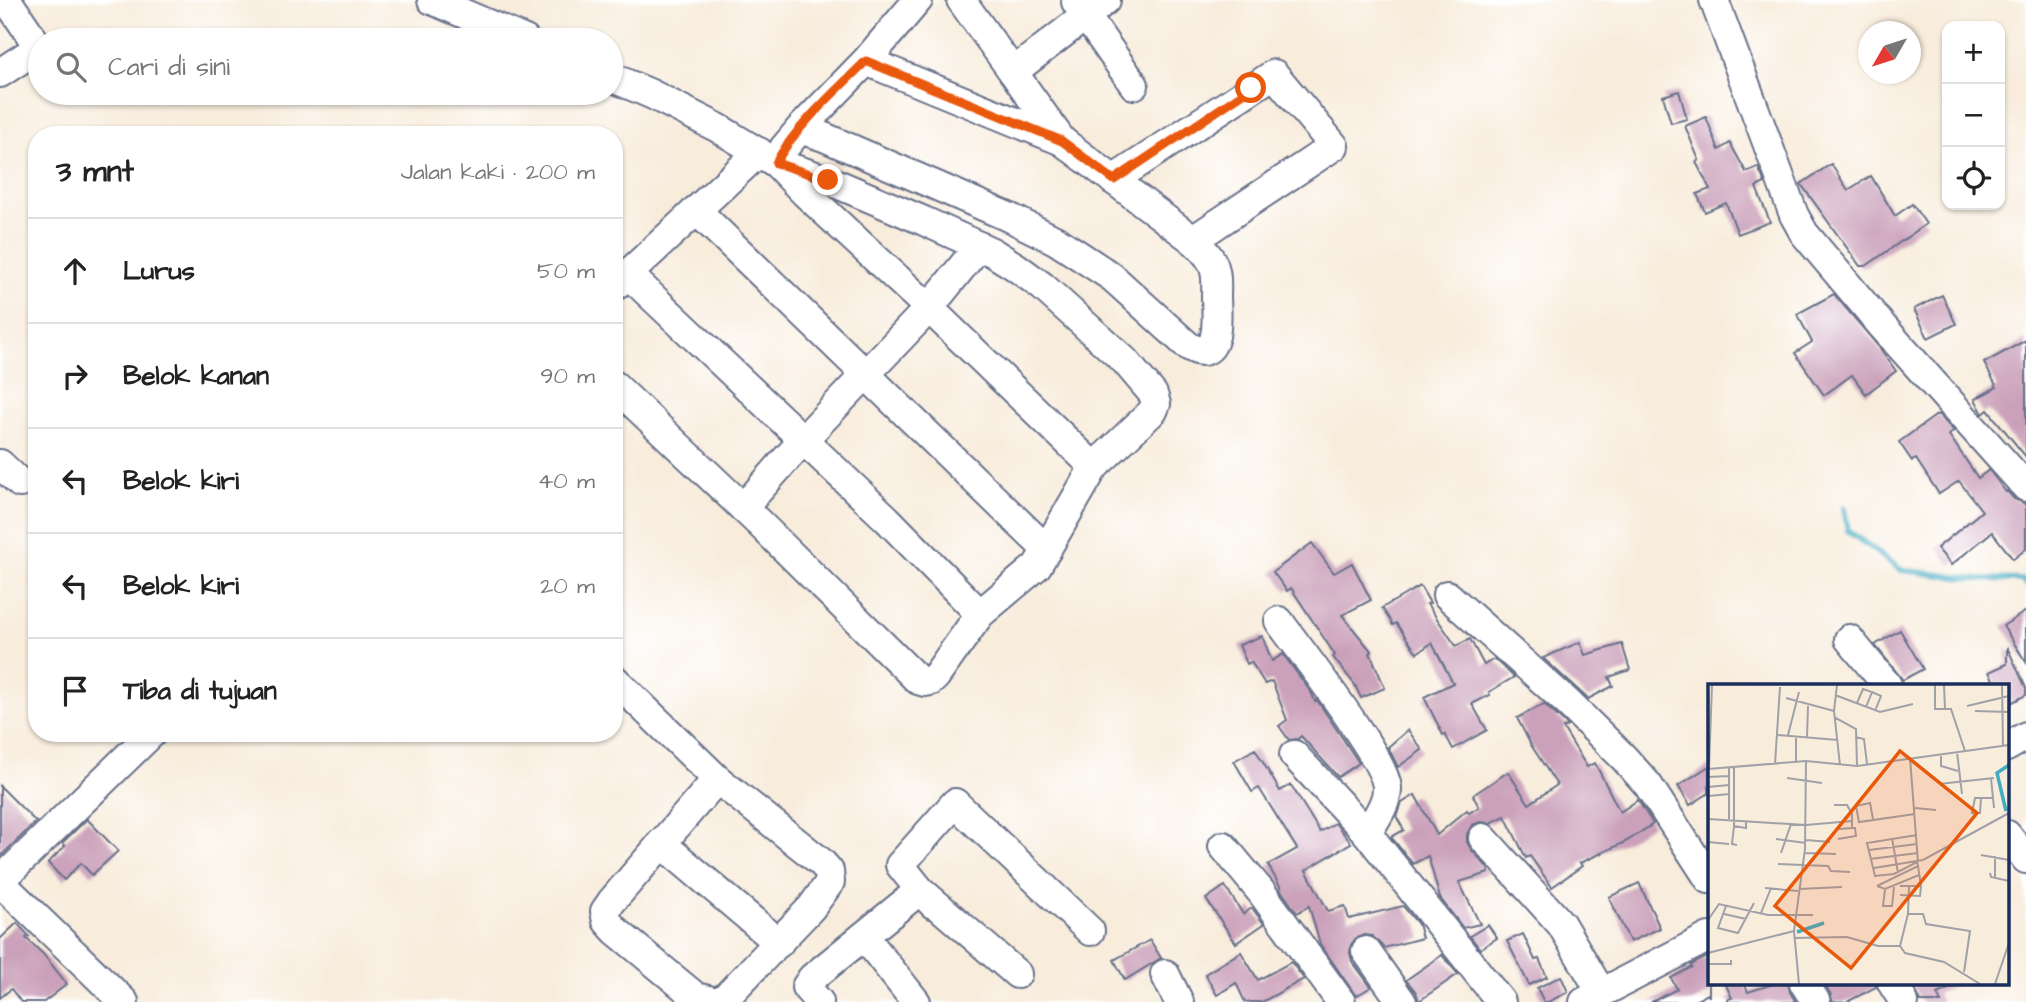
<!DOCTYPE html>
<html lang="id">
<head>
<meta charset="utf-8">
<style>
	body { margin:0; font-family:"Architects Daughter",sans-serif; background:#f6f6f6; color:#222 }
	.controls { position:absolute; right:21px; top:21px; display:grid; overflow:hidden; border-radius:14px; box-shadow:0 2px 5px #0004 }
	.controls button { width:63px; height:63px; display:grid; place-items:center; padding:0; border:0; border-bottom:2px solid #e0e0e0; background:#fff; color:#222; font:35px sans-serif }
	.compass { position:absolute; left:1858px; top:21px; width:63px; height:63px; border-radius:50%; background:#fff; box-shadow:0 2px 5px #0004; rotate:231deg }
	.stop { position:absolute; width:21px; height:21px; margin:-16px; border:5px solid #ea580c; border-radius:50%; background:#fff }
	.stop.end { background:#ea580c; border-color:#fff; box-shadow:0 2px 7px #0008 }
	.list { margin:0; padding:0; list-style:none }
	h2 { display:flex; justify-content:space-between; align-items:center; height:91px; margin:0; padding:0 28px; font-size:30px }
	h2 small { font-size:23px; font-weight:400; color:#767676 }
	.list li { display:grid; grid-template-columns:46px 1fr auto; gap:21px; align-items:center; box-sizing:border-box; height:105px; padding:0 28px; border-top:2px solid #e0e0e0 }
	.list b { display:block; font-size:26px; white-space:nowrap }
	.list em { font-size:23px; font-style:normal; color:#767676 }
	.icon { flex:none; width:38px; height:38px; fill:none; stroke:currentColor; stroke-width:2; stroke-linecap:round; stroke-linejoin:round }
	.map { position:relative; flex:none; width:2026px; height:1002px; overflow:hidden }
	.search { position:absolute; background:#fff; box-shadow:0 2px 5px #0004; left:28px; top:28px; width:595px; height:77px; display:flex; align-items:center; gap:18px; box-sizing:border-box; padding:0 24px; border-radius:38px; color:#767676; font-size:26px }
	.panel { position:absolute; background:#fff; box-shadow:0 2px 5px #0004; left:28px; top:126px; width:595px; height:616px; border-radius:28px }
	.map>svg:first-child { display:block }
</style>
</head>
<body>
<div class="map">
<svg width="2026" height="1002" viewBox="0 0 2026 1002">
	<rect width="100%" height="100%" fill="#fff"/>
	<filter id="ink" filterUnits="userSpaceOnUse"><feTurbulence type="fractalNoise" baseFrequency=".0143" numOctaves="2"/><feDisplacementMap in="SourceGraphic" scale="14" xChannelSelector="R" yChannelSelector="G"/><feConvolveMatrix kernelMatrix="1 2 1 2 8 2 1 2 1" color-interpolation-filters="sRGB"/></filter>
	<filter id="wash" filterUnits="userSpaceOnUse"><feTurbulence type="fractalNoise" baseFrequency=".00686" numOctaves="4" result="noise"/><feDisplacementMap in="SourceGraphic" scale="28" xChannelSelector="R" yChannelSelector="G"/><feGaussianBlur stdDeviation="1.57" result="paint"/><feColorMatrix in="noise" values="0 0 0 0 0 0 0 0 0 0 0 0 0 0 0 0 0 1.4 0 .05"/><feComposite in="paint" operator="in"/></filter>
	<g filter="url(#wash)">
		<rect width="100%" height="100%" fill="#f8ecdb"/>
		<g fill="none" stroke-linecap="round" stroke-linejoin="round">
			<polyline stroke="#42acc2" stroke-width="6" points="1844,508 1848,531 1901,570 1972,579 2023,580 2026,584"/>
		</g>
		<g id="blocks">
			<g fill="#caa0ba">
				<polygon points="1679,91 1687,119 1671,123 1663,96"/>
				<polygon points="1706,117 1719,150 1730,143 1746,172 1758,167 1765,183 1756,187 1770,222 1738,234 1726,203 1705,212 1697,194 1710,189 1696,162 1699,160 1685,126"/>
				<polygon points="1831,164 1848,190 1871,176 1895,216 1912,204 1926,224 1866,266 1860,266 1801,184"/>
				<polygon points="1834,294 1879,347 1896,371 1866,394 1852,375 1824,395 1795,353 1812,342 1797,314"/>
				<polygon points="1942,295 1956,324 1928,338 1914,309"/>
				<polygon points="2026,340 2026,457 1988,410 1983,414 1975,399 1997,387 1984,363"/>
				<polygon points="1938,414 1954,431 1949,435 1978,478 1989,470 2006,492 2007,491 2014,499 2024,503 2026,506 2026,549 2013,559 1992,532 1951,565 1937,548 1982,511 1959,481 1939,494 1916,459 1912,461 1899,442"/>
				<polygon points="1312,543 1334,573 1352,563 1371,600 1342,615 1372,652 1370,653 1385,688 1361,698 1355,685 1333,657 1335,655 1291,588 1287,591 1273,572"/>
				<polygon points="1420,586 1430,603 1427,604 1456,646 1470,639 1484,665 1494,659 1514,677 1489,692 1490,695 1472,704 1487,730 1453,749 1445,734 1443,735 1424,697 1453,683 1432,643 1417,653 1396,623 1393,625 1382,608"/>
				<polygon points="2026,611 2026,662 2003,626"/>
				<polygon points="1900,630 1923,669 1903,680 1875,645"/>
				<polygon points="1262,636 1272,661 1283,654 1312,694 1315,702 1317,700 1359,763 1338,777 1301,736 1298,739 1289,740 1279,726 1287,720 1272,681 1265,684 1251,662 1247,664 1239,645"/>
				<polygon points="1580,642 1585,655 1622,644 1630,670 1609,677 1613,686 1588,699 1543,658"/>
				<polygon points="2007,647 2026,688 2026,695 2007,705 2007,685 1996,685 1989,672 2007,664"/>
				<polygon points="1544,704 1568,726 1563,728 1587,767 1595,763 1620,812 1638,800 1653,824 1627,841 1580,863 1582,866 1552,887 1530,856 1526,858 1505,816 1490,823 1480,822 1472,825 1467,834 1467,842 1471,849 1488,868 1489,873 1459,882 1480,924 1463,928 1440,898 1428,856 1413,864 1391,837 1404,830 1396,816 1402,803 1415,795 1437,835 1467,810 1469,813 1479,807 1473,795 1508,772 1529,804 1557,785 1531,745 1517,718"/>
				<polygon points="1408,730 1422,750 1398,767 1388,747"/>
				<polygon points="1255,749 1280,791 1291,785 1320,832 1335,823 1351,843 1306,870 1328,911 1345,906 1349,919 1403,906 1418,924 1422,938 1384,948 1372,936 1364,935 1356,938 1351,945 1350,953 1352,961 1371,987 1356,996 1320,944 1309,906 1297,913 1280,889 1281,888 1268,865 1297,849 1259,788 1252,792 1234,761"/>
				<polygon points="1709,766 1709,793 1690,805 1678,786"/>
				<polygon points="0,786 36,822 0,857"/>
				<polygon points="87,819 118,851 92,875 81,863 64,880 48,863 65,846 62,843"/>
				<polygon points="1639,883 1660,928 1630,942 1609,897"/>
				<polygon points="1225,886 1243,914 1252,908 1264,924 1236,943 1206,899"/>
				<polygon points="17,923 29,936 26,938 43,954 67,984 44,1002 21,1002 11,989 0,998 0,939"/>
				<polygon points="1488,925 1497,938 1480,949 1470,936"/>
				<polygon points="1523,934 1535,960 1539,959 1547,977 1529,985 1507,941"/>
				<polygon points="1150,940 1161,958 1125,980 1114,960"/>
				<polygon points="1241,952 1258,980 1291,962 1304,979 1262,1002 1245,1002 1236,983 1217,995 1205,974"/>
				<polygon points="1442,955 1458,974 1419,1001 1416,992 1406,980"/>
				<polygon points="1709,956 1709,997 1708,994 1693,1002 1651,1002 1677,989 1671,978 1692,967 1691,965"/>
				<polygon points="1561,976 1568,992 1548,1002 1544,1002 1537,988"/>
				<polygon points="1725,983 1744,983 1748,992 1776,983 1788,983 1790,992 1796,1002 1728,1002 1728,999 1732,998"/>
				<polygon points="1824,983 1876,983 1876,987 1847,1002 1833,1002 1830,993"/>
				<polygon points="1912,983 1961,983 1937,994 1941,1002 1921,1002"/>
			</g>
		</g>
	</g>
	<g filter="url(#ink)">
		<use href="#blocks" fill-opacity="0" stroke="#68718a" stroke-width="2"/>
		<g fill="none" stroke-linecap="round" stroke-linejoin="round">
			<g stroke="#68718a" stroke-width="32">
				<g id="minor">
					<polyline points="432,0 525,40"/>
					<polyline points="961,0 1013,72"/>
					<polyline points="1714,0 1794,215 1804,233 1883,327 2026,487"/>
					<polyline points="1076,2 1134,85"/>
					<path d="M866,61l196,80 131,99c9,9 20,18 22,31 2,8 1,19 1,27 1,20 5,70 -29,47l-75,-68 -55,-36 -44,-22 -189,-82 -24,-8 66,-68 52,-61"/>
					<polyline points="0,73 32,52 36,43 7,0"/>
					<polyline points="611,77 651,94 718,128 776,163 805,193 929,308 1094,467"/>
					<polyline points="1062,141 1013,72 1106,0"/>
					<polyline points="1113,180 1274,74 1334,146 1193,240"/>
					<polyline points="696,210 1047,550"/>
					<polyline points="628,274 887,519 980,614"/>
					<polyline points="615,286 759,152"/>
					<polyline points="614,385 759,523 918,680 925,682 931,681 936,676 980,614 1037,566 1094,467 1153,411 1156,404 1153,394 1125,361 1042,286 1016,267 992,252 924,221 828,180 776,163 784,148 800,129"/>
					<polyline points="0,464 20,483"/>
					<polyline points="743,508 803,440 929,308 979,246"/>
					<polyline points="1447,595 1568,703 1624,758 1648,785 1709,879"/>
					<path d="M1279,621c20,28 109,141 108,168 0,15 -12,31 -20,44l134,169"/>
					<polyline points="1849,639 1887,685"/>
					<polyline points="614,679 717,779 821,862 829,871 830,882 811,908 726,997 719,1002"/>
					<polyline points="2007,747 2026,736"/>
					<polyline points="1294,755 1367,833"/>
					<polyline points="717,779 612,901 605,911 607,921 616,931 696,997 717,1002"/>
					<polyline points="2007,835 2026,859"/>
					<polyline points="1483,838 1561,924 1601,992"/>
					<polyline points="661,843 779,943"/>
					<polyline points="1223,846 1262,893 1341,1002"/>
					<polyline points="0,881 152,733"/>
					<polyline points="0,882 124,1002"/>
					<polyline points="864,936 916,1002"/>
					<polyline points="1366,951 1402,1002"/>
					<polyline points="1017,974 920,890 900,865 955,803 1090,931"/>
					<polyline points="1165,974 1179,1002"/>
					<polyline points="1804,983 1816,1002"/>
					<polyline points="1892,983 1904,1002"/>
					<polyline points="819,1002 806,987 812,978 920,890 933,904"/>
					<polyline points="1584,1002 1709,937"/>
				</g>
			</g>
			<use href="#minor" stroke="#fff" stroke-width="28"/>
		</g>
	</g>
	<g fill="none" stroke-linecap="round" stroke-linejoin="round" filter="url(#ink)">
		<path stroke="#ea580c" stroke-width="9" d="M828,180l-52,-17c17,-34 62,-74 90,-102l196,80 52,39 137,-92"/>
	</g>
	<g transform="translate(1708 684)">
		<rect width="301" height="301" fill="#f8ecdb"/>
		<path fill="none" stroke="#42acc2" stroke-width="3.5" d="M298,127l-9,-38 12,-8M89,248l27,-9"/>
		<path fill="none" stroke="#a0a0a9" stroke-width="2" d="M129,1l-3,26 6,54M227,1v24h16l14,42M236,1l1,24M294,1l1,61M164,8l9,4 -6,15M127,11l45,17 33,-8M78,14l48,13M149,19l6,-14 9,3 -6,15M259,22l42,-10M267,27l34,1M126,33l22,12 1,37M69,51l61,5M80,51l11,-43M99,53l1,-31M147,53l9,2 3,25M249,68l5,42M233,70v12l17,5M202,74l8,104M88,78v-26M67,80l5,-77M26,83v59l12,2v-6M21,84v51M0,85l98,-8 51,5 152,-21M1,85l3,-84M0,93l21,-1M79,94l35,5M283,94l3,30M231,100l55,-6M0,103l21,-2M0,112l22,-2M273,114l-1,15h-8l3,-15h17M126,121h13l5,9v14l-13,1M207,124l21,2M0,135l98,6 46,-4M165,135l-3,-16 -14,3 3,16 56,-8M26,142l-2,18 5,1M209,151l-50,8 8,33 19,-2 23,-12 1,4M184,154l6,35M68,155l30,4M130,155l18,-3 -1,-8h-4M98,156l24,2M0,158l21,2M161,166l48,-6M73,169l10,-29M97,169l31,1M273,171l28,5M162,175l48,-6M70,180l50,2 3,5 19,1M166,184l49,-8 86,-47M282,189l1,4 18,4M287,194v-22M169,202l41,-20 3,20h-12M169,202l8,3 34,-14M192,202h9l-1,28h15l3,10 44,7 -6,41M57,204l33,3M91,205l43,-2M177,206l-2,16h9l2,-19M192,211l20,1 1,-10M18,222l-8,22 20,5 16,-30M53,229l10,-25M16,230l22,5M0,236l11,-16 49,11h45M86,254l53,-1 31,9h22l5,7 39,9 36,22M192,262l8,-32M0,269l86,-22M0,280h23v-4M91,300l-5,-53 11,-82 1,-88M287,300l14,-41"/>
		<path fill="#e8590c" fill-opacity="0.15" stroke="#e8590c" stroke-width="3.5" d="M192,67l77,62 -126,155 -76,-62z"/>
		<rect width="301" height="301" fill="none" stroke="#1b2f5e" stroke-width="3.5"/>
	</g>
</svg>
<div class="controls">
<button>+</button>
<button>−</button>
<button><svg class="icon" aria-label="locate" viewBox="0 0 24 24"><circle cx="12" cy="12" r="6"/><path d="M12 2v4M12 18v4M2 12h4M18 12h4"/></svg></button>
</div>
<svg class="compass" viewBox="-18 -18 36 36"><path d="M0-13l5 13h-10z" fill="#e53935"/><path d="M0 13l5-13h-10z" fill="#767676"/></svg>
<div class="stop" style="left:1251px;top:88px"></div>
<div class="stop end" style="left:828px;top:180px"></div>
<div class="search"><svg class="icon" aria-label="search" viewBox="0 0 24 24"><circle cx="10" cy="10" r="6"/><path d="M15 15l6 6"/></svg>Cari di sini</div>
<section class="panel">
<h2>3 mnt<small>Jalan kaki · 200 m</small></h2>
<ul class="list">
<li><svg class="icon" aria-label="ahead" viewBox="0 0 24 24"><path d="M12 20V5M6 11l6-6 6 6"/></svg><div><b>Lurus</b></div><em>50 m</em></li>
<li><svg class="icon" aria-label="right" viewBox="0 0 24 24"><path d="M7 20v-9h11M14 6l5 5-5 5"/></svg><div><b>Belok kanan</b></div><em>90 m</em></li>
<li><svg class="icon" aria-label="left" viewBox="0 0 24 24"><path d="M17 20v-9H6M10 6l-5 5 5 5"/></svg><div><b>Belok kiri</b></div><em>40 m</em></li>
<li><svg class="icon" aria-label="left" viewBox="0 0 24 24"><path d="M17 20v-9H6M10 6l-5 5 5 5"/></svg><div><b>Belok kiri</b></div><em>20 m</em></li>
<li><svg class="icon" aria-label="arrive" viewBox="0 0 24 24"><path d="M6 21V4h12l-3 4 3 4H6"/></svg><div><b>Tiba di tujuan</b></div></li>
</ul>
</section>
</div>
</body>
</html>
